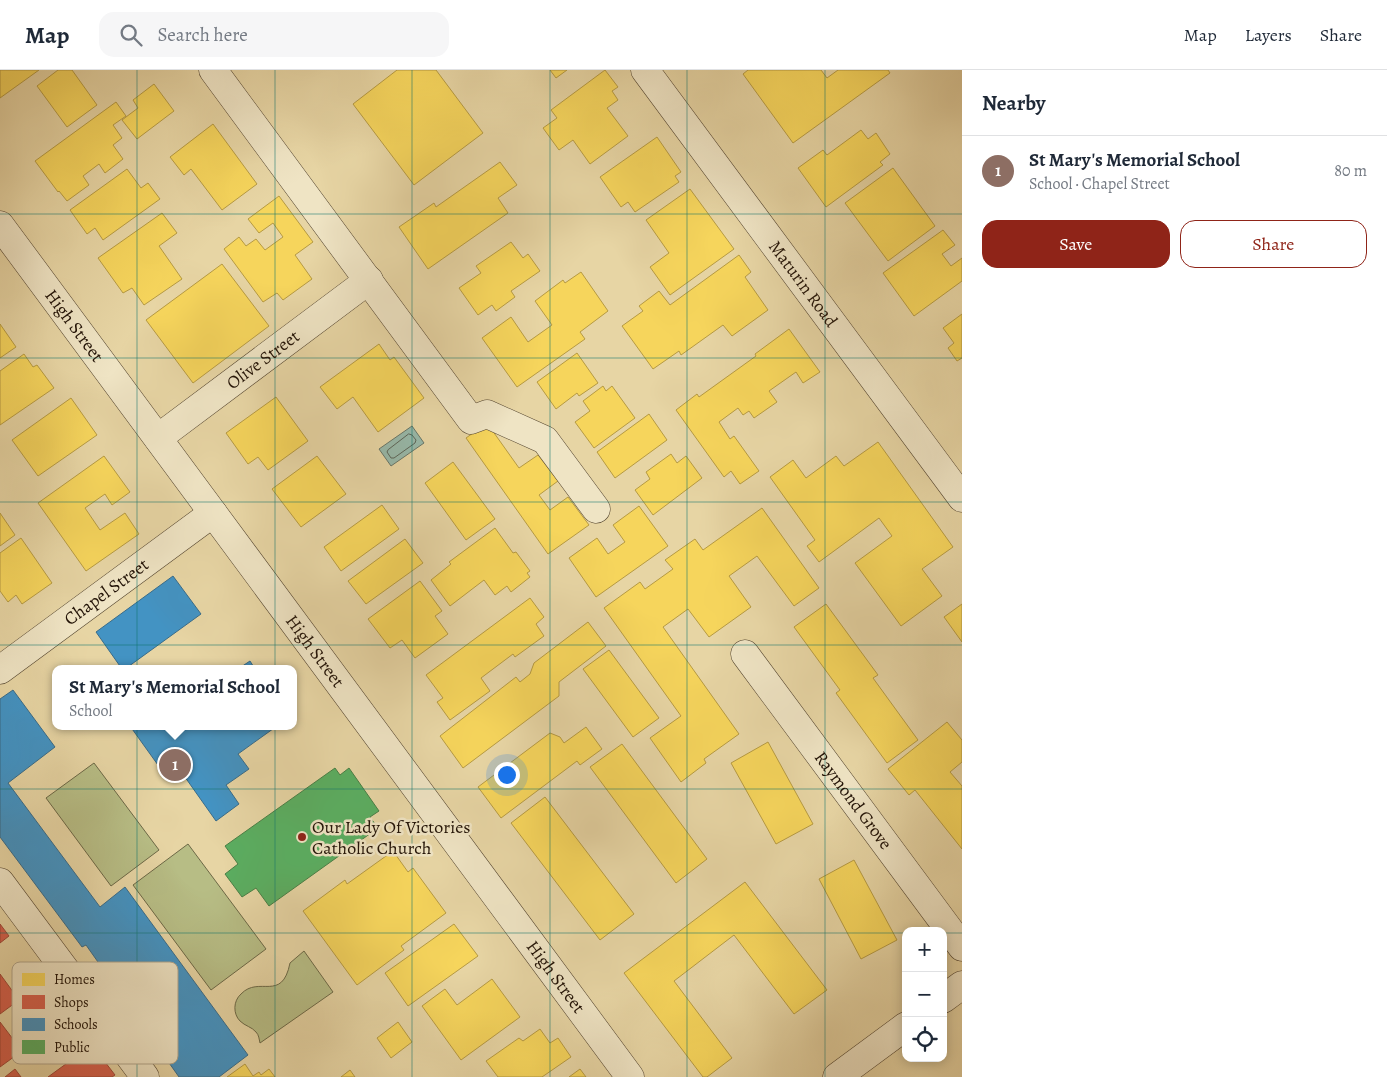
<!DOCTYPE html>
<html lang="en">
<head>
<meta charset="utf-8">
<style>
	body { margin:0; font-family:Alegreya,serif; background:#f6f6f7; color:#1f2937 }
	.controls { position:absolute; right:15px; bottom:15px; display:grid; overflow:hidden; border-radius:10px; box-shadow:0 2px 12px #0003 }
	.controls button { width:45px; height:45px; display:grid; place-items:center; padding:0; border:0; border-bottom:1px solid #e0e1e3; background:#fff; color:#1f2937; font:25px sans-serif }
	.you { position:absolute; left:506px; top:704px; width:18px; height:18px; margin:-12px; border:4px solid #fff; border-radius:50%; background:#1a73e8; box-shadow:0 0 0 8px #1a73e833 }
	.badge { display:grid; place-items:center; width:32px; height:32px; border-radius:50%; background:#8f2418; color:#fff; font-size:16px; font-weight:700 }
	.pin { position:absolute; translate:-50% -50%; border:2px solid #fff; box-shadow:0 1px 5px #0006 }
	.popup { position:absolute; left:52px; top:595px; width:245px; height:65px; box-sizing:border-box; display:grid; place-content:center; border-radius:10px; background:#fff; filter:drop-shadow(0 1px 4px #0005); font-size:16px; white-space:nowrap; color:#747a83 }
	.popup b { font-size:19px; color:#1f2937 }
	.popup::after { content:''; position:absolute; left:50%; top:100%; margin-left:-10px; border:10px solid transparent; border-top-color:#fff }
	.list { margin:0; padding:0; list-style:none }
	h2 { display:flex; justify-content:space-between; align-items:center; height:65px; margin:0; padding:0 20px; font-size:21px }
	h2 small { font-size:16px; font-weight:400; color:#747a83 }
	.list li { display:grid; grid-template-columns:32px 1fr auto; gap:15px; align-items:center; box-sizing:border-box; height:70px; padding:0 20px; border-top:1px solid #e0e1e3 }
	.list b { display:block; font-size:19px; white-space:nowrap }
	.list p { margin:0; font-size:16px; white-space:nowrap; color:#747a83 }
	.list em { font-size:16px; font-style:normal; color:#747a83 }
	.actions { display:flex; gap:10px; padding:15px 20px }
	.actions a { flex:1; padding:11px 0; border:1px solid #8f2418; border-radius:15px; text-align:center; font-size:18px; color:#8f2418 }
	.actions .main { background:#8f2418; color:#fff }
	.icon { flex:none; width:28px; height:28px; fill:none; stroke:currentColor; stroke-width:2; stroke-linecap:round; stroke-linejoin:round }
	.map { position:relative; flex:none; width:962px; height:1007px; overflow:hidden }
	header { display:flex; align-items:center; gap:30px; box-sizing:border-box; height:70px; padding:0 25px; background:#fff; border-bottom:1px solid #e0e1e3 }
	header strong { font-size:24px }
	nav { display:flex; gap:28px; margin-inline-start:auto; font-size:18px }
	.search { width:350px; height:45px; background:#f6f6f7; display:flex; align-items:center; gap:12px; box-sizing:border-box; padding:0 18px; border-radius:15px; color:#747a83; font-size:19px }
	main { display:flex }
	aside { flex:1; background:#fff }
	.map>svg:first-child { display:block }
</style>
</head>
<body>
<header>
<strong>Map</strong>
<div class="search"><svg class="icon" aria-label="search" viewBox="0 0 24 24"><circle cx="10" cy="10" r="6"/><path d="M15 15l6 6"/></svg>Search here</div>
<nav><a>Map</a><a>Layers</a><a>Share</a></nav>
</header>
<main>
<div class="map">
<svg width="962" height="1007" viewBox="0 0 962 1007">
	<rect width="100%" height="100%" fill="#e7d5a4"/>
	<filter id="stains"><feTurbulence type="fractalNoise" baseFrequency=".004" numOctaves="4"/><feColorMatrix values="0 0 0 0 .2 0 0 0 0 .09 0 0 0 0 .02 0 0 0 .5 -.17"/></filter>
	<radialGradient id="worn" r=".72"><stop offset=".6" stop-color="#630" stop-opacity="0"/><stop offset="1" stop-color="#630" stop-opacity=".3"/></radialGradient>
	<g fill="#b7bd85" stroke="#6c6846">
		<polygon points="94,693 159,780 111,816 46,728"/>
		<polygon points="188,774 266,879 211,920 133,815"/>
		<path d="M304,881l29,41 -73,51c-1,-4 -1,-8 -4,-11 -4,-5 -11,-6 -16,-11 -7,-7 -7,-20 1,-27 18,-19 41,9 49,-31z"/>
	</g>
	<polygon fill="#97b8a9" stroke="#687668" points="412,356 424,373 391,396 379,379"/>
	<g fill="#f6d55c" stroke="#b69a42">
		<polygon points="0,0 39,0 0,28"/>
		<polygon points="58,0 72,0 97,35 67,57 37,16"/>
		<polygon points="397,0 436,0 483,63 414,115 353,34"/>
		<polygon points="550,0 567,0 556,8"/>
		<polygon points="605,0 618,17 612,21 618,30 607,38 628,66 590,94 573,70 559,80 543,58 557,48 551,40"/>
		<polygon points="748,0 821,0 827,8 838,0 888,0 890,3 793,73 743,4"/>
		<polygon points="154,14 174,41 137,69 122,50 138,38 133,30"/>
		<polygon points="116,32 126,46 113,55 122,68 113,75 123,89 105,103 99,94 83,106 89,115 67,131 59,121 58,122 35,91"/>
		<polygon points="213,54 257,114 222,140 191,99 184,105 170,87"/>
		<polygon points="861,60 868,69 876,63 890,84 880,92 883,95 826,137 798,98 823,80 827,85"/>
		<polygon points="657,67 681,102 675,106 679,112 635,142 628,132 621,137 600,107"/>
		<polygon points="500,92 517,115 498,128 508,143 428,199 399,157 434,133 436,137"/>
		<polygon points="893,98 935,156 888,191 845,133"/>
		<polygon points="127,99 141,118 148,113 160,129 103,170 95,158 87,164 70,140"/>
		<polygon points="690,119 734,179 670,225 650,197 669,183 646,150"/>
		<polygon points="279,126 313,172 295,185 312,209 283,230 277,223 263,232 224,179 239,167 246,176 256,169 265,180 283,167 273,153 259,163 248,149"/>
		<polygon points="162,143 177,163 159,176 182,209 144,235 132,218 123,223 98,188"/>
		<polygon points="943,160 955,175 942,184 951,196 962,188 962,211 914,246 883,203"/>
		<polygon points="511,172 523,188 528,184 540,201 511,221 515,227 496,241 492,235 478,245 459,218 481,203 476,196"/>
		<polygon points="739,185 751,202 745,207 768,240 732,266 723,255 681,285 679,281 653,299 622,256 643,241 639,236 659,221 670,235"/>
		<polygon points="222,194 269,256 193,313 146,250"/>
		<polygon points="581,202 608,241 580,262 585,269 517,317 482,268 511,247 528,272 552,255 535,231 563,210 565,213"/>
		<polygon points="962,244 962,288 957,291 948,278 954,273 943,258"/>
		<polygon points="0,254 16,277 0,288"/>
		<polygon points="789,259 820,302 803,313 796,302 769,321 777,332 754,348 749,341 743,345 738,338 719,352 730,369 734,366 759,401 740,414 731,401 724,407 676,340 697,324 699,327 756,286 755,284"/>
		<polygon points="379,274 390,290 394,287 424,328 378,362 353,327 337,339 320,317"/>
		<polygon points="577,283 598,313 579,326 577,323 556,339 537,312"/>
		<polygon points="24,284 33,297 37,295 54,318 0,355 0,301"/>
		<polygon points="603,316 606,321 612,316 635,348 594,378 575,352 590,341 583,331"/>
		<polygon points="276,327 308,371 268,400 258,387 248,394 226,363"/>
		<polygon points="71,328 97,365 38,406 12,370"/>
		<polygon points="649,344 667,370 615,408 597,382"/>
		<polygon points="487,353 519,398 538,385 558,411 539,425 550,440 568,427 589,455 548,484 466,368"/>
		<polygon points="878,372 953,477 922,499 942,526 901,556 855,493 892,466 879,448 819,492 807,476 815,470 770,407 793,390 806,408 836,386 844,396"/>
		<polygon points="671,384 677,393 686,386 702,408 653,445 635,420 650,409 646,402"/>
		<polygon points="104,386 130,422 112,435 105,424 85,438 100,460 125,443 139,464 86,501 38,433"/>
		<polygon points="317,386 346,424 301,457 272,419"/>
		<polygon points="453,392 495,449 466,470 425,413"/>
		<polygon points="382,435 399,459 341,501 324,477"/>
		<polygon points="639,436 668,476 596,527 569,488 597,468 608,484 625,472 613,455"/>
		<polygon points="762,438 819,518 794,536 757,486 729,506 751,537 709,567 688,539 663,557 739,664 704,689 706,693 681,712 650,668 681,646 604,538 640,512 645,519 673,499 665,490 695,469 703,480"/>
		<polygon points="0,443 15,465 0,476"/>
		<polygon points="495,458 513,483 516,482 530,501 527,503 530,507 511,522 507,516 495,525 484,510 450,536 431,510 451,494 449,492"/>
		<polygon points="21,468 52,513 22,534 16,525 8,532 0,521 0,483"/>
		<polygon points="405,469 423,493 366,534 348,511"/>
		<polygon points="420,511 442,541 435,546 448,564 415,588 402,570 390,578 368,549"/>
		<polygon points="530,528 544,547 536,554 544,566 515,587 513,584 481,608 490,621 450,650 437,632 443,628 426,605"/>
		<polygon points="826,534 878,605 873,608 918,670 887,693 836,623 840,620 794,557"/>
		<polygon points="962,534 962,572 944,547"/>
		<polygon points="588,552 606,576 559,612 559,626 463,698 440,666 516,607 520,612 530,604 534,593"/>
		<polygon points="609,580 659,648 633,667 583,599"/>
		<polygon points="947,652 962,670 962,692 950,702 962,716 962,779 915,720 909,725 888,699"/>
		<polygon points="586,657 602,679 580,695 577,691 501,748 478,717 550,663 560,667 564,673"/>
		<polygon points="768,672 813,754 776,774 731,693"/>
		<polygon points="622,674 707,789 676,813 590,697"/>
		<polygon points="545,727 634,844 600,870 511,753"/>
		<polygon points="393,781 408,802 413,798 446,843 401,876 404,880 357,915 303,841 345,810 347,814"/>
		<polygon points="854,790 897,870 861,889 819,809"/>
		<polygon points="745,812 827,920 794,944 734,865 674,911 732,988 707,1007 703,1007 624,903"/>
		<polygon points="454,854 478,886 408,936 385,903"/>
		<polygon points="492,909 520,947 461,990 422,936 445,919 457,935"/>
		<polygon points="398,952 412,972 391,988 377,968"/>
		<polygon points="540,959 550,973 558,968 571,987 542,1007 498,1007 486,991 519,968 523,971"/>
		<polygon points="245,994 253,1006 259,1002 261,1005 269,999 275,1007 227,1007"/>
		<polygon points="580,999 586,1007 569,1007"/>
		<polygon points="350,1000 355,1007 341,1007"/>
	</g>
	<g fill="#d6604d" stroke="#a04938">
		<polygon points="0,854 9,866 0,873"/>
		<polygon points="0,904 19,930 0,944"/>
		<polygon points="0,952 22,981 0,997"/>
		<polygon points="92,975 115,1005 112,1007 48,1007"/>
		<polygon points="15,999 21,1007 5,1007"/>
	</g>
	<g fill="#4393c3" stroke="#396c8a">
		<polygon points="173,506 201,544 125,599 122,599 96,562"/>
		<polygon points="250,591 255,599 238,599"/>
		<polygon points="13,620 55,677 8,713 100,837 125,817 248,985 219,1007 179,1007 86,875 82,877 0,767 0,629"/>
		<polygon points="130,656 277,656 238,684 249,699 226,715 239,734 216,751 180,700 168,709"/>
	</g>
	<polygon fill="#5aae61" stroke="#497f46" points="335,698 340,705 349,698 379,741 370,747 378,758 269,836 256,818 242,827 225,804 238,794 225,776"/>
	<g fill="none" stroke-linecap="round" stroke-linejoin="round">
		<polygon stroke="#5c6558" stroke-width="1" points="409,364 412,365 416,370 415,373 394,388 391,388 387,382 388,380"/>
		<g stroke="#52432e" stroke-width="29">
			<g id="minor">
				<polyline points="213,0 471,350 487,344 545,370 596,439"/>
				<path id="s1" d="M645,0l317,428"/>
				<path id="s2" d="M0,155l630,852"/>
				<path id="s3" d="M158,368l211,-158"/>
				<path id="s4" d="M745,584l217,293"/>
				<path id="s5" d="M0,600l213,-157"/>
				<polyline points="0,812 145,1007"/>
				<polyline points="943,929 962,915"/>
				<polyline points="837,1007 906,956"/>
			</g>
		</g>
		<use href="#minor" stroke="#efe4c4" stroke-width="28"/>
	</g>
	<path fill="none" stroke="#0f766e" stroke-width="1" stroke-opacity="0.55" d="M137,0v1007M275,0v1007M412,0v1007M550,0v1007M687,0v1007M825,0v1007M0,144h962M0,288h962M0,432h962M0,575h962M0,719h962M0,863h906M943,863h19"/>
	<circle fill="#8f2418" stroke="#efe4c4" stroke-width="2" cx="302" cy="767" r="5"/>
	<g text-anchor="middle" stroke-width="5" stroke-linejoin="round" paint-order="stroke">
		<g font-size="18" fill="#211206" stroke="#efe4c4">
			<text dy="6" stroke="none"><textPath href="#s1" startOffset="266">Maturin Road</textPath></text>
			<text dy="6" stroke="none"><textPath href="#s2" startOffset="125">High Street</textPath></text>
			<text dy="6" stroke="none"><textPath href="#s3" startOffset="131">Olive Street</textPath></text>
			<text dy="6" stroke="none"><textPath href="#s5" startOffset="132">Chapel Street</textPath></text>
			<text dy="6" stroke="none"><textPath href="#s2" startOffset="530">High Street</textPath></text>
			<text dy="6" stroke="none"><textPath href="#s4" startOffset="182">Raymond Grove</textPath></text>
			<text dy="6" stroke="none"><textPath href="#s2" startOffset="935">High Street</textPath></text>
		</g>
		<g font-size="18" fill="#211206" stroke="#efe4c4" text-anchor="start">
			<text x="312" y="763">Our Lady Of Victories<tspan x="312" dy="21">Catholic Church</tspan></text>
		</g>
	</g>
	<rect x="12" y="892" width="166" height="102" rx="8" fill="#efe4c4" stroke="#b1a58b" stroke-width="1"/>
	<rect x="22" y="903" width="23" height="13" fill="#f6d55c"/>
	<rect x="22" y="925" width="23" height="14" fill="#d6604d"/>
	<rect x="22" y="948" width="23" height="13" fill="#4393c3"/>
	<rect x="22" y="970" width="23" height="14" fill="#5aae61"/>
	<g font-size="14" fill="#211206">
		<text x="54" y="914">Homes</text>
		<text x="54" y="937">Shops</text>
		<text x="54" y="959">Schools</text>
		<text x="54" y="982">Public</text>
	</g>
	<rect width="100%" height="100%" filter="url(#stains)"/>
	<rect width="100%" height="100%" fill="url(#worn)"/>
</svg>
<div class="controls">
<button>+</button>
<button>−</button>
<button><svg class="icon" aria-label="locate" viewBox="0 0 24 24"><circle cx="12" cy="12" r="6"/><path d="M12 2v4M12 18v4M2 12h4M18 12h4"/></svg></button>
</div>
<div class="you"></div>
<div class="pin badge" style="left:175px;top:695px;background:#8d6e63">1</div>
<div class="popup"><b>St Mary's Memorial School</b>School</div>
</div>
<aside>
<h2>Nearby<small></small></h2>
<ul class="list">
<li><span class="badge" style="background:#8d6e63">1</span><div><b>St Mary's Memorial School</b><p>School · Chapel Street</p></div><em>80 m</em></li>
</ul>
<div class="actions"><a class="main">Save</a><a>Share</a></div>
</aside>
</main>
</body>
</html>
